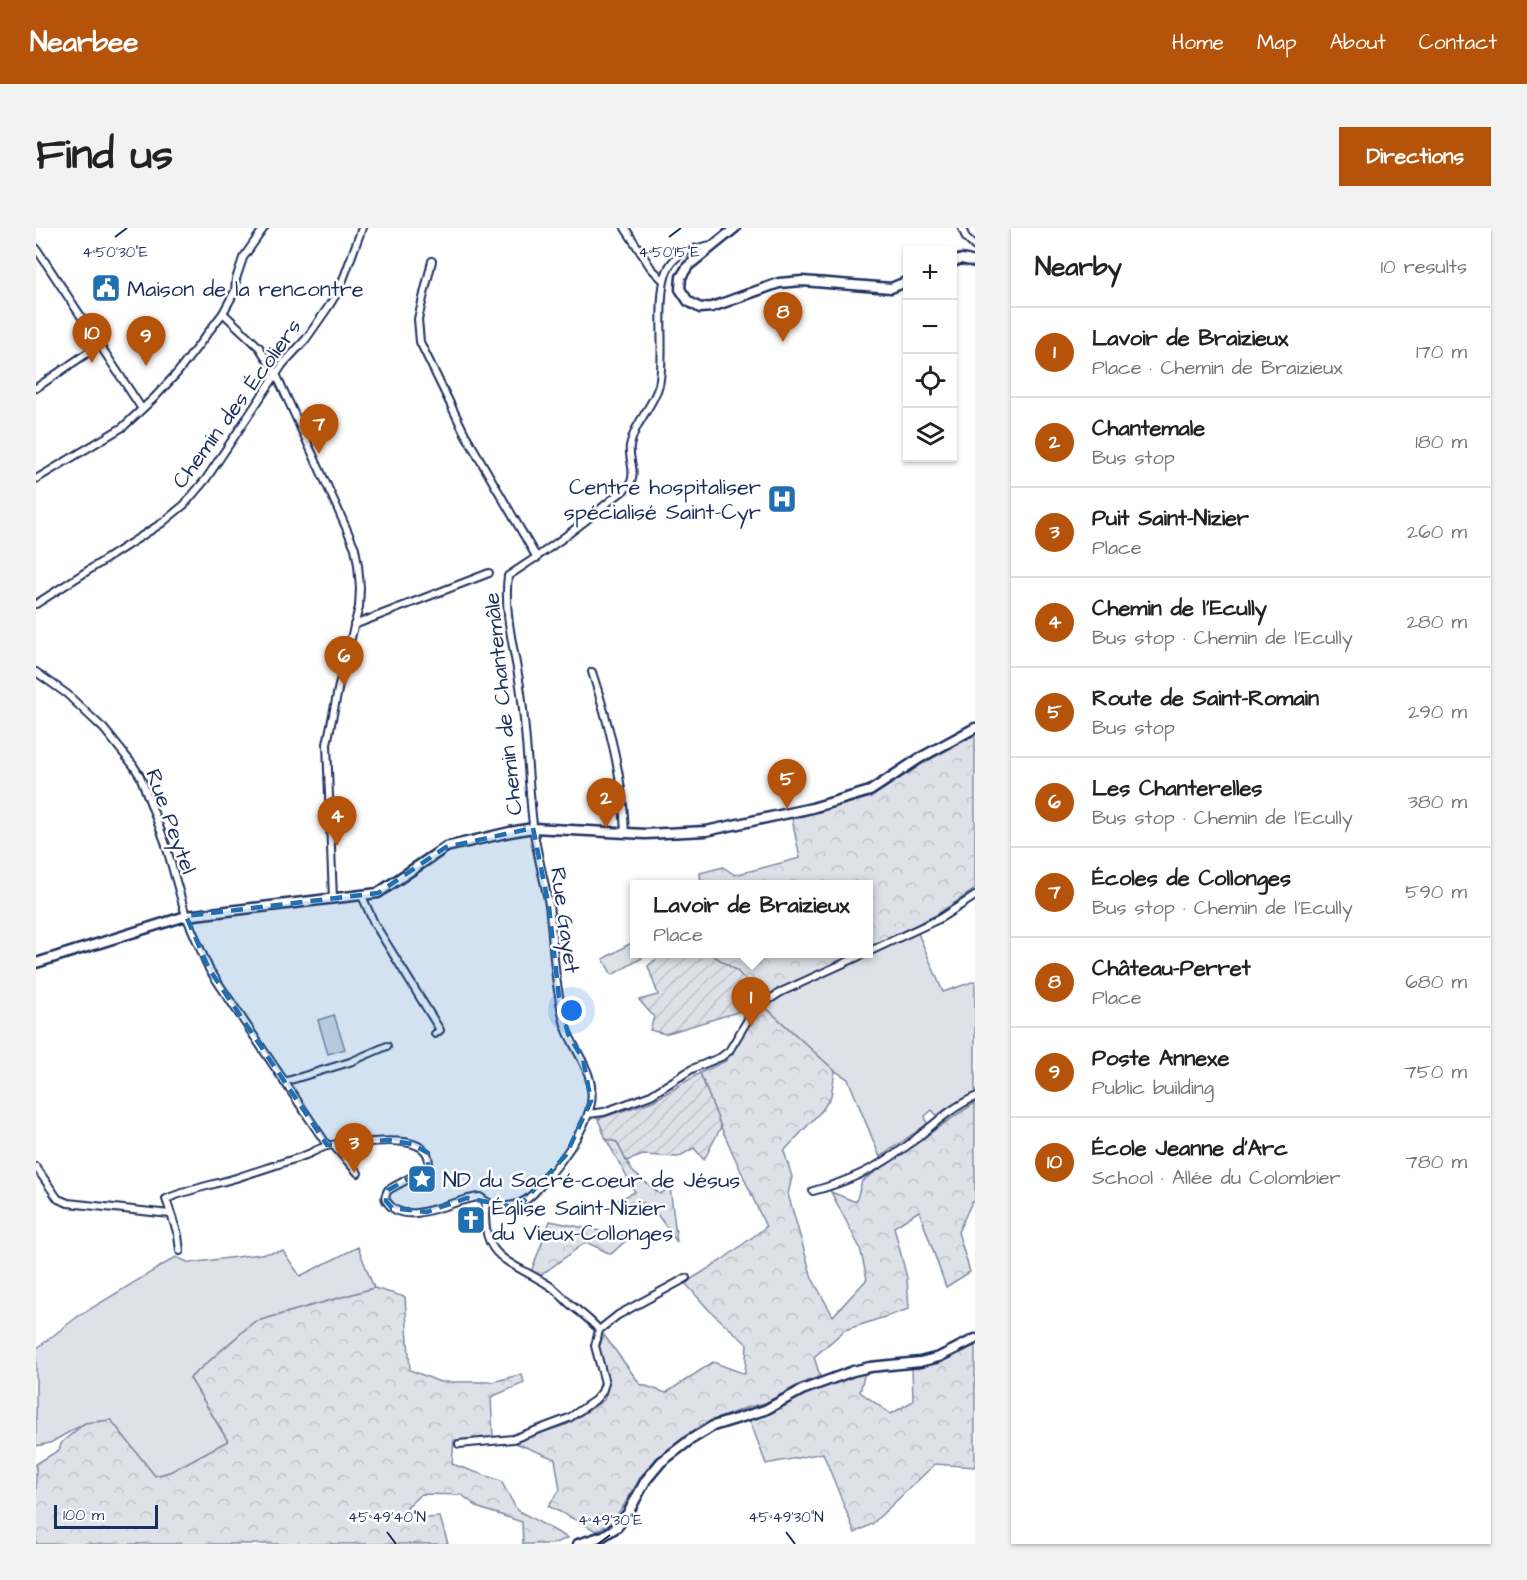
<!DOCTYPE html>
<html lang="en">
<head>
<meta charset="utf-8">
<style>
	body { margin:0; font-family:"Architects Daughter",sans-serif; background:#f2f2f2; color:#222 }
	.controls { position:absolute; right:18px; top:18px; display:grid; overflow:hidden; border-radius:0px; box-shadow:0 2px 4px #0004 }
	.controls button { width:54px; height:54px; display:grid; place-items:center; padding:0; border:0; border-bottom:2px solid #e0e0e0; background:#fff; color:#222; font:30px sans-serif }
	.scale { position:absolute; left:18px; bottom:15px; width:104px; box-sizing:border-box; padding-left:6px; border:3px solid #1b2f5e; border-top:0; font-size:16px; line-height:21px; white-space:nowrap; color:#1b2f5e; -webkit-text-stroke:4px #fff; paint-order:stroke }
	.you { position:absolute; left:536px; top:783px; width:21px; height:21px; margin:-15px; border:4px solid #fff; border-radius:50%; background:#1a73e8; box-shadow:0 0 0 9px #1a73e833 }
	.badge { display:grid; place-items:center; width:39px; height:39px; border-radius:50%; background:#b45309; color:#fff; font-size:20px; font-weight:700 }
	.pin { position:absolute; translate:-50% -50px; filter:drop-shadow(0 2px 3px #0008) }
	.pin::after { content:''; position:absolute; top:32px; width:21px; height:18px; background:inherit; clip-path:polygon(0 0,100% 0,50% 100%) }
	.popup { position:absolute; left:594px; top:652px; width:243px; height:78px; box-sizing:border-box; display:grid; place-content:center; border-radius:0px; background:#fff; filter:drop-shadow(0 2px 4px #0005); font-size:20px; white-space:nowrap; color:#767676 }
	.popup b { font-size:22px; color:#222 }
	.popup::after { content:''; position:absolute; left:50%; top:100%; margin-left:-12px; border:12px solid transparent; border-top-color:#fff }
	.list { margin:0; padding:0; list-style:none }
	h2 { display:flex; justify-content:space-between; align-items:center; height:78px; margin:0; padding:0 24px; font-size:26px }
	h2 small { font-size:20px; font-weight:400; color:#767676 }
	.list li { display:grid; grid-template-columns:39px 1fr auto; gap:18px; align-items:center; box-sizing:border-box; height:90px; padding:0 24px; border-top:2px solid #e0e0e0 }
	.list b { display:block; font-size:22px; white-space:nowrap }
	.list p { margin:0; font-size:20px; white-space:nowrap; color:#767676 }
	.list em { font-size:20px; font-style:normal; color:#767676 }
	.icon { flex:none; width:33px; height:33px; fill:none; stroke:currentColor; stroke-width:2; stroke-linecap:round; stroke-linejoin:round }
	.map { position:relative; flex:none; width:939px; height:1316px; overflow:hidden; border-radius:0px }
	header { display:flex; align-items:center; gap:36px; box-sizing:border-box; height:84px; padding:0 30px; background:#b45309; color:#fff }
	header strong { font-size:28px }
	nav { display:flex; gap:33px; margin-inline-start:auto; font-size:21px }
	.intro { display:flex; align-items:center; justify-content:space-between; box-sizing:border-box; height:144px; padding:0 36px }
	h1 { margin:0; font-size:42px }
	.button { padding:15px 27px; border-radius:0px; background:#b45309; color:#fff; font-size:21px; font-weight:700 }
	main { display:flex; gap:36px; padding:0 36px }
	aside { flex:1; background:#fff; border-radius:0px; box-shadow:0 2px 4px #0004 }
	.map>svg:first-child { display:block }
</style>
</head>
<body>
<header>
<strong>Nearbee</strong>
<nav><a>Home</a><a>Map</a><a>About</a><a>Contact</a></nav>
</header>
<div class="intro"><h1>Find us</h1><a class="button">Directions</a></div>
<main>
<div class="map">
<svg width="939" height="1316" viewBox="0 0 939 1316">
	<defs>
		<pattern id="forest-crowns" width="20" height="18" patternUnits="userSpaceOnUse" patternTransform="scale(1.5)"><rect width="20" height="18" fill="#dee1e7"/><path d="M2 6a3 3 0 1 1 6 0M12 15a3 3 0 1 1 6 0" fill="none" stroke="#bec1c9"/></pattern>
		<pattern id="garden-furrows" width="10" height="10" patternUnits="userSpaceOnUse" patternTransform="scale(1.5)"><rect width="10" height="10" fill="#dee1e7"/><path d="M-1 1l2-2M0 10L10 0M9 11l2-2" fill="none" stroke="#bec1c9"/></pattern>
	</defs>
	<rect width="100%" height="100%" fill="#fff"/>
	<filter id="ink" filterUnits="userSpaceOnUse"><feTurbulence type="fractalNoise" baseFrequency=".0167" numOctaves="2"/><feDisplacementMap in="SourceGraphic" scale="12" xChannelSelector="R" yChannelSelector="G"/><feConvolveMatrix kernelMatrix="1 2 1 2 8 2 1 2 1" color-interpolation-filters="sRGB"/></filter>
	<g filter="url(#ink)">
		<g fill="#dee1e7" stroke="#7c88a2" stroke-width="1.5">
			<polygon points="882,705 907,764 939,753 939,865 901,888 896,882 889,888 891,896 844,929 812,851 799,843 728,778 747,767"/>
			<polygon points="597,714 598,726 603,726 606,730 576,747 567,731"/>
			<polygon points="298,787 309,821 292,826 282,792"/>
			<polygon points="322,1019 338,1060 218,1094 154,1150 192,1213 134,1244 119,1248 75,1192 49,1195 14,1215 0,1218 0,1121 41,1089 140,1029 154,1035 247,1023 264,1048"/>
		</g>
		<g fill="url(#forest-crowns)" stroke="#7c88a2" stroke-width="1.5">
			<polygon points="939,507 939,661 900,687 832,720 832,656 665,656 664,645 687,639 699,647 764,630 756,591 835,569 889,534"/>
			<polygon points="675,726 819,726 744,762 709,790 705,783 712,756 701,743"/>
			<path d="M728,778l71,65 -4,25 -8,13 -39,42 8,26 -4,17 24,84 21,38 34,-37 -7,-31 -29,-56 25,10 6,-21c38,-25 74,-54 113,-78v99h-3l-14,30 12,40 -24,15 -27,-76 -25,16 13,51 2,31 -64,21 -31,27 6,19 -21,9 -34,18 -20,5 -43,17 -45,33 -15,17 -18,30 -12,17 -15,9 -49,-25 12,-16 -5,-31 -42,-17 55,-18 36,-24 5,-17 -11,-33 6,-15 36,49 26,9 47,-31 32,12 2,-30 -38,-34 -24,-27 37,-23 44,-33 -45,-100 -21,-54 26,-12 23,-37z"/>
			<polygon points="570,911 581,914 596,943 624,966 634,959 641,1014 621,986 608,975 578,974 599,964"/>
			<polygon points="514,993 594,1009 575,1026 550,1014 504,1048 495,1044"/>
			<polygon points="338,1060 369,1069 374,1142 404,1154 457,1154 486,1146 488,1155 455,1169 457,1210 418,1212 416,1236 465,1253 481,1282 532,1310 517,1316 487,1316 486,1294 443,1280 426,1267 385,1266 371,1279 378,1291 404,1289 412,1316 0,1316 0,1236 23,1222 26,1214 49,1195 75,1192 119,1248 134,1244 192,1213 154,1150 218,1094"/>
			<path d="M939,1117v122l-40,-3 -63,60 -17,9 -32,-80 -57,11 -17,-46 22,-6 33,-18 61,-22 -5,20 31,22 22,-13 -1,-34c24,-3 42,-10 63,-22z"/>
		</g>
		<g fill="url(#garden-furrows)" stroke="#7c88a2" stroke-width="1.5">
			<polygon points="626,726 675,726 701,743 713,756 705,783 629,806 614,802 618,789 603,772 622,767 612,738"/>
			<polygon points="664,845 685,899 668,932 658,920 642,929 607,927 590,933 581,914 570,911 562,891 617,873"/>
		</g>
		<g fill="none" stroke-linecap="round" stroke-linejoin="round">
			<g stroke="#1b2f5e" stroke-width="10">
				<g id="street">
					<polyline points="589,0 615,40 627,52"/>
					<polyline points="926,0 930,10 939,19"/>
					<polyline points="0,20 106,181"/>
					<polyline points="396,33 382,91 384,114 428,204 501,330"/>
					<polyline points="187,85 223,119 240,146 300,277 319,320 322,337 324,360 323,379 303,457 291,516 297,671"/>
					<polyline points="0,160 63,117"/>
					<polyline points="0,251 87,199 119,169 142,144 187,85 199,63 200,51 207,30 228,0"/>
					<polyline points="0,376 126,295 148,277 170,251 247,136 270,111 293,78 304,60 326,0"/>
					<polyline points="318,397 453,345"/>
					<polyline points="0,444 31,466 53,487 68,501 97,537 104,548 129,614 150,688 173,741 291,917"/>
					<path d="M556,444c17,52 31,105 33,161"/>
					<polyline points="326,668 338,695 404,802 399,806"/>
					<polyline points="832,724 903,691 939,668"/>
					<polyline points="248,854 314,834 351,818"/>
					<polyline points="552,886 568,884 615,867 656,841 685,829 693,823 711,793 725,777 745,764 828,726"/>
					<polyline points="297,917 322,945"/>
					<polyline points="0,939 22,971 32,975 134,986"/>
					<path d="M777,963c34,-9 63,-22 91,-43 23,-17 44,-39 71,-51"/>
					<path d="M450,974c-7,58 24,58 64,84 8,5 14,13 21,19 10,8 20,15 28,25"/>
					<path d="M144,1023l-2,-16 -12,-36c23,-10 47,-14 70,-21 24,-8 47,-15 70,-23 7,-3 14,-7 21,-9 10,-3 22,-2 32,-3 20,-2 77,-9 69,25l-40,22c-3,6 -4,9 0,13 18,26 67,-5 92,-6 15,13 39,12 53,-3 20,-21 53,-62 58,-91 4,-28 -11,-44 -22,-68 -6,-11 -8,-27 -10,-39 -6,-30 -6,-61 -10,-91 -5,-27 -13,-53 -16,-80 -5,-44 -6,-88 -12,-132 -5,-38 -18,-78 -13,-117 36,-23 70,-48 103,-76 6,-5 17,-11 20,-18 5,-12 -3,-24 -1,-36 4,-23 23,-39 29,-61 8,-32 -7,-103 15,-125 10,-11 24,-12 37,-15"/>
					<polyline points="423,1216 477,1211 533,1190 559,1172 566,1164 569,1155 559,1118 563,1102 582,1087 650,1050"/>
				</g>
			</g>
			<g stroke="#1b2f5e" stroke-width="13">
				<g id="secondary">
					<polyline points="699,0 652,38 645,49 644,61 652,73 664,80 676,79 743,55 766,53 855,60 872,53"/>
					<polyline points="916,34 926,31 939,34"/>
					<polyline points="0,735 150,688 342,665 410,619 474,604 497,600 609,606 670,603 776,580 834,563 884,530 939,500"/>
					<polyline points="542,1316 567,1308 581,1299 592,1285 610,1252 625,1234 654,1212 677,1198 729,1182 766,1162 817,1143 834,1139 884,1134 903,1129 939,1111"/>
				</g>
			</g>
			<use href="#street" stroke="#fff" stroke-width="6"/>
			<use href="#secondary" stroke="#fff" stroke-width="8"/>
		</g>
	</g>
	<path fill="#1f6fb2" fill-opacity="0.2" stroke="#1f6fb2" stroke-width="4.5" stroke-dasharray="12 8" stroke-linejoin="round" d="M497,600l16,79 10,90 9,37 15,25 8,42 -25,54 -44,48 -9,4 -46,-9 -40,14 -35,-4 -6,-7 2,-11 40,-22v-15l-16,-9 -23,-4 -62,5 -118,-176 -23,-53 192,-23 68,-46z"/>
	<path fill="none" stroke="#1b2f5e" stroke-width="2" d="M79,9l12,-9M633,9l12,-9M351,1304l9,12M750,1304l9,12M562,1316l12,-9"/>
	<defs>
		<g id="civic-square" transform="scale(1.5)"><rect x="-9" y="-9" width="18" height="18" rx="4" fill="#1f6fb2" stroke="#fff"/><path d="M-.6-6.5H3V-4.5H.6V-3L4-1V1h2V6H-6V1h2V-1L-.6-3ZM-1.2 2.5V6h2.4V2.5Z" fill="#fff"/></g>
		<g id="hospital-square" transform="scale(1.5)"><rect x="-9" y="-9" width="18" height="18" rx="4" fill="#1f6fb2" stroke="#fff"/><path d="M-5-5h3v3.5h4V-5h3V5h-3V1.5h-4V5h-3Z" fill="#fff"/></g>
		<g id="sight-square" transform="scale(1.5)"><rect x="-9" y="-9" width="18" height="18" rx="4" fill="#1f6fb2" stroke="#fff"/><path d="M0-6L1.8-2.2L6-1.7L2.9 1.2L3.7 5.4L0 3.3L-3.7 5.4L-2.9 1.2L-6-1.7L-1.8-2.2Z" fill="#fff"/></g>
		<g id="church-square" transform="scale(1.5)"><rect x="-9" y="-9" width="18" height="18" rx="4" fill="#1f6fb2" stroke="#fff"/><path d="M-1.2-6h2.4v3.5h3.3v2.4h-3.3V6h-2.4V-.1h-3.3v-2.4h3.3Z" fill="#fff"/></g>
	</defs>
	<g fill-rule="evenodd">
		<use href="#civic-square" x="70" y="60"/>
		<use href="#hospital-square" x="746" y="271"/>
		<use href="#sight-square" x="386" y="951"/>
		<use href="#church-square" x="435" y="992"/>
	</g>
	<g text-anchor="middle" stroke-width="5" stroke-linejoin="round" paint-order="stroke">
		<g font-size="22" fill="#1b2f5e" stroke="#fff" text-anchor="start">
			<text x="91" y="68">Maison de la rencontre</text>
			<text x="725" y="266" text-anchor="end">Centre hospitaliser<tspan x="725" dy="25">spécialisé Saint-Cyr</tspan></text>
			<text x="407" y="959">ND du Sacré-coeur de Jésus</text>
			<text x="456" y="987">Église Saint-Nizier<tspan x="456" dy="25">du Vieux-Collonges</tspan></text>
		</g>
		<g font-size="22" fill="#1b2f5e" stroke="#fff">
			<text transform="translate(200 175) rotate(-54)" y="8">Chemin des Écoliers</text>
			<text transform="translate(466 476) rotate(-96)" y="8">Chemin de Chantemâle</text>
			<text transform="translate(136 593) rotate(70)" y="8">Rue Peytel</text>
			<text transform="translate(530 692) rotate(82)" y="8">Rue Gayet</text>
		</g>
	</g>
	<g font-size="15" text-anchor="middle" fill="#1b2f5e" stroke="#fff" stroke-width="5" stroke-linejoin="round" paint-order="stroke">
		<text x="79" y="29">4°50'30"E</text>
		<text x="633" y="29">4°50'15"E</text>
		<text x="351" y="1294">45°49'40"N</text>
		<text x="750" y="1294">45°49'30"N</text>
		<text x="574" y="1297">4°49'30"E</text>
	</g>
</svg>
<div class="controls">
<button>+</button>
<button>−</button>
<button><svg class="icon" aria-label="locate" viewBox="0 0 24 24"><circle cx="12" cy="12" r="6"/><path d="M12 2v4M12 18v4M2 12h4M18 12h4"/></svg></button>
<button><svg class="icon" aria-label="layers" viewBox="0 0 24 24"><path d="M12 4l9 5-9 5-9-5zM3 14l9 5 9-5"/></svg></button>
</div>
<div class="scale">100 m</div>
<div class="you"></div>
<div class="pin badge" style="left:715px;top:799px">1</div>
<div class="popup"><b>Lavoir de Braizieux</b>Place</div>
<div class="pin badge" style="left:570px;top:600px">2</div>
<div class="pin badge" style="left:318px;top:945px">3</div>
<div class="pin badge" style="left:301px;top:618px">4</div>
<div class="pin badge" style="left:751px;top:581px">5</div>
<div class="pin badge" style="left:308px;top:458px">6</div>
<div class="pin badge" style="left:283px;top:226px">7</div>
<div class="pin badge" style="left:747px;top:114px">8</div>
<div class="pin badge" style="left:110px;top:138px">9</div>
<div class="pin badge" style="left:56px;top:135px">10</div>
</div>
<aside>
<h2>Nearby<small>10 results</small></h2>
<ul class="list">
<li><span class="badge">1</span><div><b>Lavoir de Braizieux</b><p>Place · Chemin de Braizieux</p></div><em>170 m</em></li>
<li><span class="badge">2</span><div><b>Chantemale</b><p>Bus stop</p></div><em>180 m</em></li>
<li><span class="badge">3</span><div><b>Puit Saint-Nizier</b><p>Place</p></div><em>260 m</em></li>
<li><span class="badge">4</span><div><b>Chemin de l'Ecully</b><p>Bus stop · Chemin de l'Ecully</p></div><em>280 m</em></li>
<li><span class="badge">5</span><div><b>Route de Saint-Romain</b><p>Bus stop</p></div><em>290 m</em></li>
<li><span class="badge">6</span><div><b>Les Chanterelles</b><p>Bus stop · Chemin de l'Ecully</p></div><em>380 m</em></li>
<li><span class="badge">7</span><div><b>Écoles de Collonges</b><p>Bus stop · Chemin de l'Ecully</p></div><em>590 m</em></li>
<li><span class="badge">8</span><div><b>Château-Perret</b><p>Place</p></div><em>680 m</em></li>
<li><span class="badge">9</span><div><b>Poste Annexe</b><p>Public building</p></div><em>750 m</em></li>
<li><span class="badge">10</span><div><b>École Jeanne d'Arc</b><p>School · Allée du Colombier</p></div><em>780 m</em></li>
</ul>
</aside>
</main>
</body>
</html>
